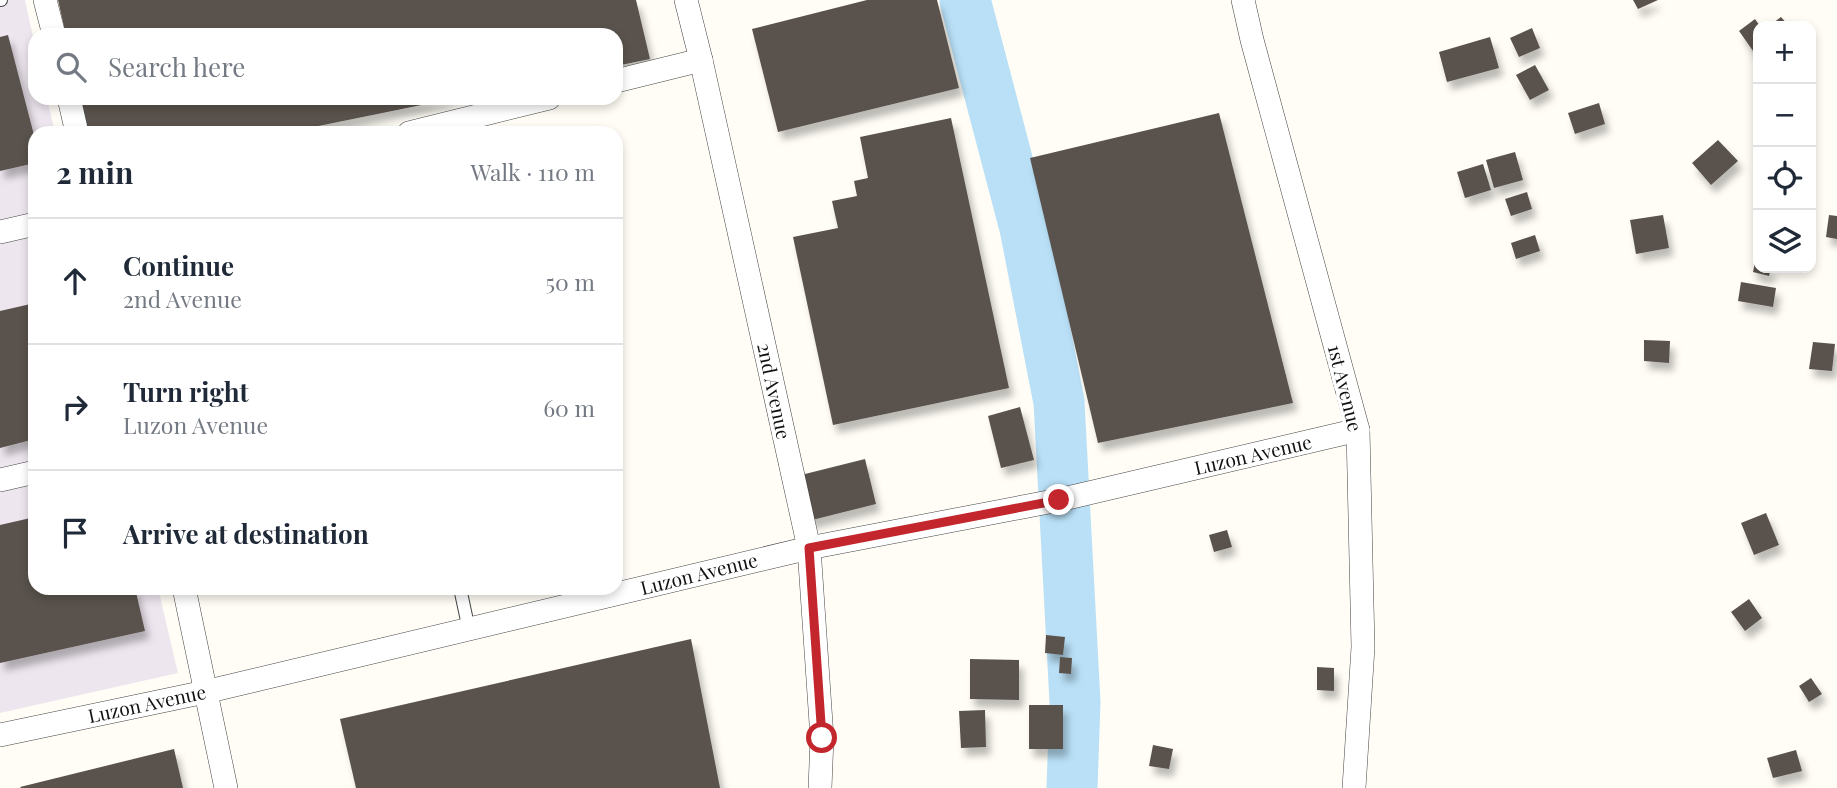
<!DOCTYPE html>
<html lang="en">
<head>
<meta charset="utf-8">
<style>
	body { margin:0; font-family:"Playfair Display",serif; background:#f2f2f3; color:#1f2937 }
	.controls { position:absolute; right:21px; top:21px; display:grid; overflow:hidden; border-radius:14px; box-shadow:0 4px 10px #0003 }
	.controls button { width:63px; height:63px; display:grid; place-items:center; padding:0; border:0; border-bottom:2px solid #e0e1e3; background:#fff; color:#1f2937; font:35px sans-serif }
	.stop { position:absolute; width:21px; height:21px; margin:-16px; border:5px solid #c4262e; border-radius:50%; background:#fff }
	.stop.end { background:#c4262e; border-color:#fff; box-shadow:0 2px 7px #0008 }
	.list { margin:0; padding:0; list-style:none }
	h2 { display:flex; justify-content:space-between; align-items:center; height:91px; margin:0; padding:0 28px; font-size:30px }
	h2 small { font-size:23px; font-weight:400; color:#747a83 }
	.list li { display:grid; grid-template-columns:46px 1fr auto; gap:21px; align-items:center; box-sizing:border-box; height:126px; padding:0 28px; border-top:2px solid #e0e1e3 }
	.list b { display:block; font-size:26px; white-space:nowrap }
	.list p { margin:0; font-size:23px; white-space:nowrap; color:#747a83 }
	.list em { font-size:23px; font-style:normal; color:#747a83 }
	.icon { flex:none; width:38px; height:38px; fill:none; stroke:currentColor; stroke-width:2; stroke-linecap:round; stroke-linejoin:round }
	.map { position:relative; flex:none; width:1837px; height:788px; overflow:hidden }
	.search { position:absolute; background:#fff; box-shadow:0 4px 10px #0003; left:28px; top:28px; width:595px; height:77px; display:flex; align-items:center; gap:18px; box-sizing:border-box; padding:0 24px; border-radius:21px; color:#747a83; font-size:26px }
	.panel { position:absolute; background:#fff; box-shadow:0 4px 10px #0003; left:28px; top:126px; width:595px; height:469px; border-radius:21px }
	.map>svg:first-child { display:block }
</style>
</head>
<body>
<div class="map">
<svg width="1837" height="788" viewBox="0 0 1837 788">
	<defs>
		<filter id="shadow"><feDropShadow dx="4.5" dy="8" stdDeviation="3.5" flood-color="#0004"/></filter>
	</defs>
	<rect width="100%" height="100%" fill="#fffdf5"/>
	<polygon fill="#eee6ef" points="0,0 25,0 35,46 35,98 47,98 55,133 35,133 35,588 158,588 178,673 0,713"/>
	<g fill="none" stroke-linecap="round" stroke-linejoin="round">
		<polyline stroke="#b9e0f7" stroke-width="51" points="965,0 1025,228 1059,402 1075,702 1072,788"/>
	</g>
	<g fill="#5a524d" filter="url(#shadow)">
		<polygon points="58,0 636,0 650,59 616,66 616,35 66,35"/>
		<polygon points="867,0 937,0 959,88 778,132 752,29"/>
		<polygon points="1633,0 1658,0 1638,9"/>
		<polygon points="1781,17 1789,26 1769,26"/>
		<polygon points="1755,19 1760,26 1758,26 1758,58 1739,31"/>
		<polygon points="1532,28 1540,48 1519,57 1510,38"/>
		<polygon points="8,35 35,139 35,163 0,171 0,37"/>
		<polygon points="1490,37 1499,68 1447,82 1439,52"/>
		<polygon points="1535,65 1549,90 1530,100 1516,75"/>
		<polygon points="80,98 451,98 451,99 284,133 88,133"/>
		<polygon points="1599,103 1605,124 1575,134 1568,113"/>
		<polygon points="1219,113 1293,403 1098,443 1030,158"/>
		<polygon points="951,118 1009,388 833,425 793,237 838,228 832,201 857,196 854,181 868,178 860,137"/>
		<polygon points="1718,140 1738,161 1711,185 1692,163"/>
		<polygon points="1515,152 1523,180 1494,188 1486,160"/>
		<polygon points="1483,164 1491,190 1465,198 1457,172"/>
		<polygon points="1527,192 1532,209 1511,216 1505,199"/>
		<polygon points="1663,215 1669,248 1636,254 1630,220"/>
		<polygon points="1829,215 1837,216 1837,239 1826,237"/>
		<polygon points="1535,235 1540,251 1516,259 1511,243"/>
		<polygon points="1756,258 1758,258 1758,268 1771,268 1769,276 1753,272"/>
		<polygon points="1741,282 1776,288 1773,307 1738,301"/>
		<polygon points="35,303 35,439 0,448 0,311"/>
		<polygon points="1644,340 1670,341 1669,363 1644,361"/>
		<polygon points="1813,342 1835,344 1832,371 1809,369"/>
		<polygon points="1020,407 1034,460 1001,468 988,416"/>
		<polygon points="865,459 876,504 808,521 797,476"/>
		<polygon points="1766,513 1779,545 1754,555 1741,523"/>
		<polygon points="35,517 35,588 135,588 145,631 0,663 0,525"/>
		<polygon points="1227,530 1232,547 1214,552 1209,535"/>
		<polygon points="1749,599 1762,618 1745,631 1731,612"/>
		<polygon points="1046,635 1065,637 1063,655 1045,653"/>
		<polygon points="691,639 720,788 356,788 340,719"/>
		<polygon points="1060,657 1072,658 1071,674 1059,673"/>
		<polygon points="970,659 1019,660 1019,700 970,699"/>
		<polygon points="1317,667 1334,668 1334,691 1317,690"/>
		<polygon points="1811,678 1822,694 1809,702 1799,686"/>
		<rect x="1029" y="705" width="34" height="44"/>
		<polygon points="985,710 986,747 961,748 959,711"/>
		<polygon points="1153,745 1173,749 1169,769 1149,766"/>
		<polygon points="174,749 183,788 21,788 20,787"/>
		<polygon points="1796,750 1802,771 1773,778 1767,758"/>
	</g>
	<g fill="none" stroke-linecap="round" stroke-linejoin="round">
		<g stroke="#444" stroke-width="14">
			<g id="service">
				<polyline points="0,0 1,0"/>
				<polyline points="460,588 469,630"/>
			</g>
		</g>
		<g stroke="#444" stroke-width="24">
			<g id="minor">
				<polyline points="45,0 54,35"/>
				<polyline points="686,0 701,60 809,548 822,738 820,788"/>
				<polyline points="1243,0 1252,40 1358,430 1363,647 1354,788"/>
				<polyline points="616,81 701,60"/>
				<polyline points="69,98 77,133"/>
				<polyline points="409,133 549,98"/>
				<polyline points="0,232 35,224"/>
				<polyline points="0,480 35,472"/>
				<polyline points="184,588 226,788"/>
				<polyline points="0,735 205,692 809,548 1059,500 1358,430"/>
			</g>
		</g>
		<use href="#service" stroke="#fff" stroke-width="12"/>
		<use href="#minor" stroke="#fff" stroke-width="23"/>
	</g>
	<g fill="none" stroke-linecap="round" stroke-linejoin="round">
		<polyline stroke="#c4262e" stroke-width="9" points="822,738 809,548 1059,500"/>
	</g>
	<g text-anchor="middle" stroke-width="7" stroke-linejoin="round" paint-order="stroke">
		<g font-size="19" fill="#111" stroke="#fff">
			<text transform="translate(1345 388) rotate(76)" y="7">1st Avenue</text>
			<text transform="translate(774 391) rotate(78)" y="7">2nd Avenue</text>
			<text transform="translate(1253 455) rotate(-13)" y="7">Luzon Avenue</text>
			<text transform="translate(699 574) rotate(-14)" y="7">Luzon Avenue</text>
			<text transform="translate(147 704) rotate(-12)" y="7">Luzon Avenue</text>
		</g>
	</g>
</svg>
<div class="controls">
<button>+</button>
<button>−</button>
<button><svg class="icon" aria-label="locate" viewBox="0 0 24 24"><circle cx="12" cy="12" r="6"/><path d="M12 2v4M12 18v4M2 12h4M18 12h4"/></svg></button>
<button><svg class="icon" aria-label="layers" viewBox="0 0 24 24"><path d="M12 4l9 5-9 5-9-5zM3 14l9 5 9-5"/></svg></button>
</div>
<div class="stop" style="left:822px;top:738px"></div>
<div class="stop end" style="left:1059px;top:500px"></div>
<div class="search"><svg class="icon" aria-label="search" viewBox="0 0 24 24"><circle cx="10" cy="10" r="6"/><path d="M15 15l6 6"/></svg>Search here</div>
<section class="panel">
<h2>2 min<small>Walk · 110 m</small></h2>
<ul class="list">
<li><svg class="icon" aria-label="ahead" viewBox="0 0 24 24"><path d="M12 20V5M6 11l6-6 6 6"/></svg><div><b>Continue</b><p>2nd Avenue</p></div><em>50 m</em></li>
<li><svg class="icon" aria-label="right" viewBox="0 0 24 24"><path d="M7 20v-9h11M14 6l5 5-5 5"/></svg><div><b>Turn right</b><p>Luzon Avenue</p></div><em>60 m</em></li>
<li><svg class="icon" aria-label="arrive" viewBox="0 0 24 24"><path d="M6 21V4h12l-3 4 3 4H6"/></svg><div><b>Arrive at destination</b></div></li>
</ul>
</section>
</div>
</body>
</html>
